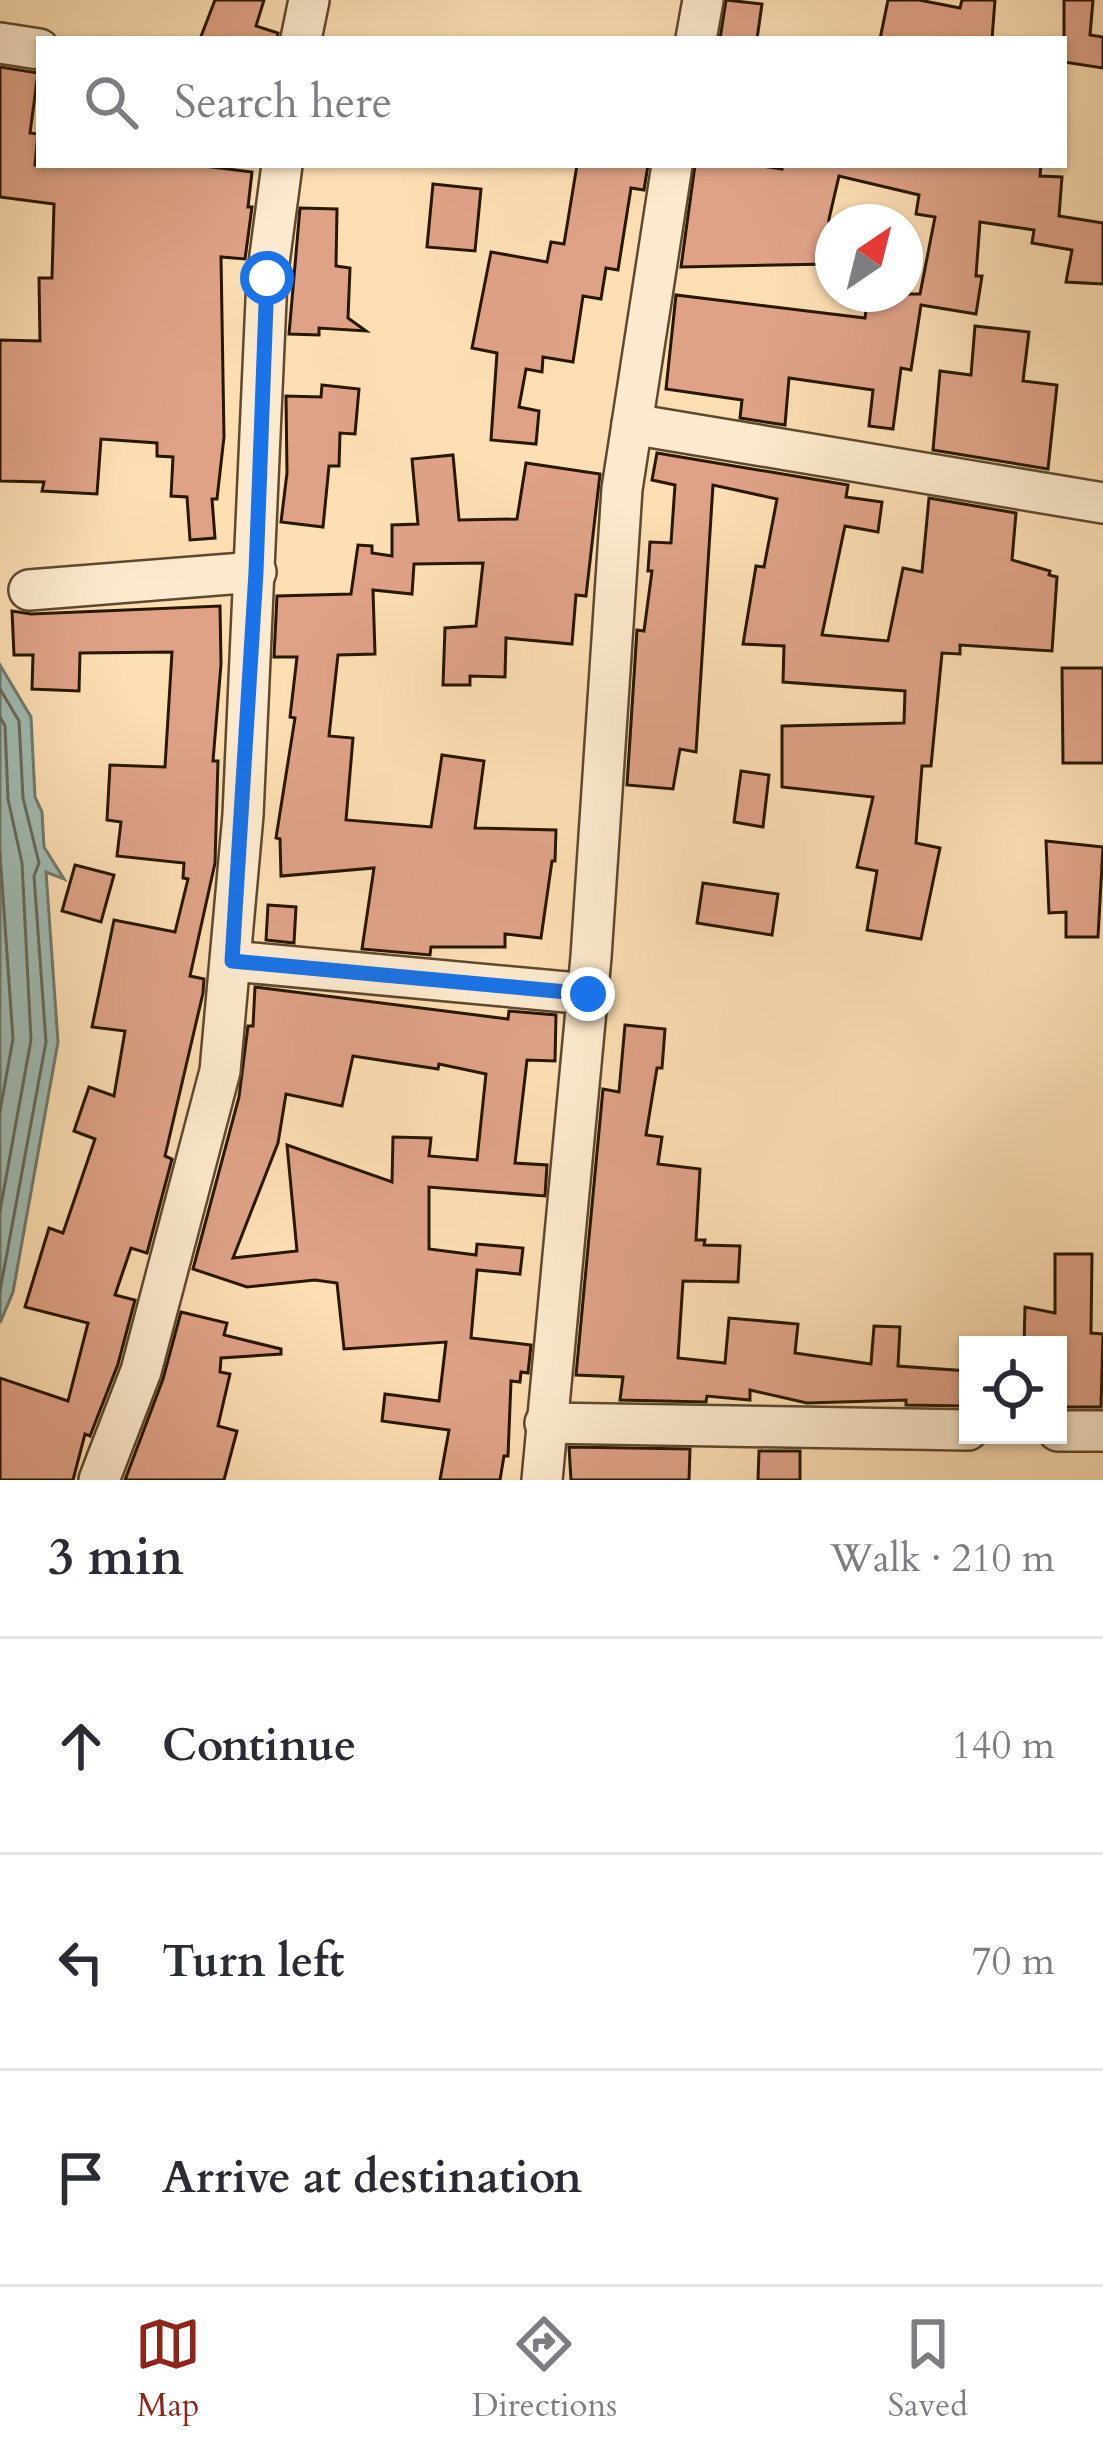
<!DOCTYPE html>
<html lang="en">
<head>
<meta charset="utf-8">
<style>
	body { margin:0; font-family:Cardo,serif; background:#f2f2f3; color:#2b2b33 }
	.controls { position:absolute; right:36px; bottom:36px; display:grid; overflow:hidden; border-radius:0px; box-shadow:0 3px 9px #0004 }
	.controls button { width:108px; height:108px; display:grid; place-items:center; padding:0; border:0; border-bottom:3px solid #e1e1e2; background:#fff; color:#2b2b33; font:60px sans-serif }
	.compass { position:absolute; left:815px; top:204px; width:108px; height:108px; border-radius:50%; background:#fff; box-shadow:0 3px 9px #0004; rotate:35deg }
	.stop { position:absolute; width:36px; height:36px; margin:-27px; border:9px solid #1a73e8; border-radius:50%; background:#fff }
	.stop.end { background:#1a73e8; border-color:#fff; box-shadow:0 3px 12px #0008 }
	.list { margin:0; padding:0; list-style:none }
	h2 { display:flex; justify-content:space-between; align-items:center; height:156px; margin:0; padding:0 48px; font-size:51px }
	h2 small { font-size:39px; font-weight:400; color:#7c7c81 }
	.list li { display:grid; grid-template-columns:78px 1fr auto; gap:36px; align-items:center; box-sizing:border-box; height:216px; padding:0 48px; border-top:3px solid #e1e1e2 }
	.list b { display:block; font-size:45px; white-space:nowrap }
	.list em { font-size:39px; font-style:normal; color:#7c7c81 }
	.icon { flex:none; width:66px; height:66px; fill:none; stroke:currentColor; stroke-width:2; stroke-linecap:round; stroke-linejoin:round }
	.map { position:relative; flex:none; width:1103px; height:1480px; overflow:hidden }
	.search { position:absolute; background:#fff; box-shadow:0 3px 9px #0004; left:36px; right:36px; top:36px; height:132px; display:flex; align-items:center; gap:30px; box-sizing:border-box; padding:0 42px; border-radius:0px; color:#7c7c81; font-size:45px }
	.sheet { height:804px; background:#fff }
	nav { display:flex; justify-content:space-around; align-items:center; box-sizing:border-box; height:168px; border-top:3px solid #e1e1e2; background:#fff; font-size:33px; color:#7c7c81 }
	nav a { display:grid; justify-items:center; gap:6px }
	nav .on { color:#8f2418 }
	.map>svg:first-child { display:block }
</style>
</head>
<body>
<div class="map">
<svg width="1103" height="1480" viewBox="0 0 1103 1480">
	<rect width="100%" height="100%" fill="#fcdeb3"/>
	<filter id="stains"><feTurbulence type="fractalNoise" baseFrequency=".00167" numOctaves="4"/><feColorMatrix values="0 0 0 0 .2 0 0 0 0 .09 0 0 0 0 .02 0 0 0 .5 -.17"/></filter>
	<radialGradient id="worn" r=".72"><stop offset=".6" stop-color="#630" stop-opacity="0"/><stop offset="1" stop-color="#630" stop-opacity=".3"/></radialGradient>
	<polygon fill="#a0bbb2" stroke="#70796b" stroke-width="3" points="0,665 31,717 35,797 42,812 44,847 64,879 46,872 58,1042 13,1292 0,1323"/>
	<g fill="none" stroke-linecap="round" stroke-linejoin="round">
		<g stroke="#64695a" stroke-width="3">
			<polyline points="0,689 19,721 23,798 39,863 34,876 46,1042 0,1291"/>
			<polyline points="0,717 5,726 8,799 22,863 31,1040 0,1211"/>
			<polyline points="0,854 13,1039 0,1111"/>
		</g>
	</g>
	<g fill="#dfa287" stroke="#281701" stroke-width="3" fill-rule="evenodd">
		<polygon points="215,0 264,0 256,26 278,33 277,39 200,39"/>
		<polygon points="726,0 762,4 757,39 720,39"/>
		<polygon points="888,0 919,0 960,8 962,0 995,0 992,39 880,39"/>
		<polygon points="1064,0 1093,0 1090,35 1103,37 1103,68 1064,62"/>
		<polygon points="0,67 38,73 30,133 38,134 35,165 196,165 252,172 248,207 252,207 245,259 221,257 224,437 217,499 212,499 215,538 190,540 187,497 171,496 173,457 157,456 157,443 101,439 97,494 42,491 44,482 0,481 0,340 40,341 39,278 52,278 54,204 0,197"/>
		<polygon points="577,165 648,165 644,190 631,188 618,270 606,268 601,299 583,296 573,362 543,357 542,372 526,369 519,407 539,411 536,444 491,440 497,353 472,348 491,252 547,262 551,242 564,244"/>
		<polygon points="695,165 756,165 782,169 783,165 1041,165 1040,176 1062,177 1059,216 1103,223 1103,284 1066,282 1072,250 1032,243 1034,230 980,222 976,276 982,276 976,314 921,305 911,370 901,368 893,429 869,426 873,390 789,378 785,425 740,418 742,400 666,389 676,295 865,318 868,294 920,294 935,217 916,214 919,195 839,176 829,219 830,264 681,267"/>
		<polygon points="433,184 481,189 475,251 427,247"/>
		<polygon points="300,208 337,209 336,266 350,268 348,318 366,331 319,328 319,335 289,334"/>
		<polygon points="975,326 1029,332 1023,381 1057,385 1048,469 933,450 940,371 971,375"/>
		<polygon points="322,385 359,389 355,434 340,433 339,466 329,466 323,527 281,522 287,473 286,396 321,397"/>
		<polygon points="657,453 848,485 846,497 882,502 878,532 845,526 822,635 888,641 903,568 922,572 929,498 1016,513 1012,560 1050,571 1049,575 1057,577 1052,651 960,645 960,654 942,653 931,766 922,766 916,843 940,848 921,939 867,930 877,871 857,867 873,797 782,787 782,726 904,723 905,691 783,682 784,646 743,644 756,566 764,567 777,499 713,485 696,752 680,749 673,789 627,785 637,630 644,631 652,571 648,571 650,542 671,543 675,485 652,480"/>
		<polygon points="453,455 459,520 517,519 526,463 600,474 586,596 576,595 572,644 506,638 505,677 470,676 470,685 443,685 445,628 476,626 483,563 414,564 412,594 373,590 375,654 338,655 329,736 353,738 346,820 431,827 442,755 484,761 475,828 556,830 555,861 552,861 541,938 505,934 505,947 431,947 430,955 362,949 374,868 281,876 280,839 276,838 295,718 290,717 297,657 274,657 277,596 351,594 358,545 372,546 372,553 392,556 392,525 418,524 412,459"/>
		<polygon points="220,606 221,664 213,761 218,761 215,863 190,976 204,979 203,993 165,1156 172,1159 147,1253 131,1248 115,1295 135,1300 118,1364 90,1436 85,1434 73,1480 0,1480 0,1378 68,1401 88,1323 25,1307 49,1228 63,1233 95,1139 74,1131 89,1087 114,1096 125,1031 92,1027 114,920 175,932 188,879 183,878 184,863 117,856 121,822 107,820 110,765 165,767 172,652 80,653 79,691 32,689 33,655 14,655 12,611 31,614"/>
		<polygon points="1062,668 1103,668 1103,763 1063,763"/>
		<polygon points="741,771 769,775 763,827 734,822"/>
		<polygon points="1046,841 1103,847 1098,937 1066,937 1066,912 1049,913"/>
		<polygon points="75,865 114,875 101,922 62,911"/>
		<polygon points="703,883 778,894 772,935 697,923"/>
		<polygon points="268,905 296,907 294,943 266,940"/>
		<path d="M255,987l253,32 1,-8 47,4 -1,46 -28,-1 -12,103 32,2 -2,31 -116,-9v62l47,6 1,-11 46,4 -3,26 -43,-4 -6,68 60,7 -3,28 -7,-1 -1,10 -9,-1 -3,75h-4l-4,24h-60l9,-50 -67,-9 3,-27 54,7 7,-59 -102,7 -7,-66 -22,-3 -68,7 -54,-18 46,-172 9,-71h5zM353,1056l85,13 1,-5 47,10 -9,86 -48,-4 2,-18 -38,-1 -1,45 -105,-37 10,106 -64,7 45,-115 8,-49 56,12z"/>
		<polygon points="625,1025 665,1029 662,1068 657,1068 646,1135 662,1137 658,1164 700,1169 696,1240 705,1240 704,1245 740,1246 738,1282 683,1281 678,1358 725,1363 729,1318 798,1324 795,1353 871,1364 874,1326 900,1327 898,1366 968,1371 968,1406 906,1405 906,1400 807,1403 750,1390 750,1400 707,1396 706,1402 620,1400 623,1377 576,1375 603,1089 619,1092"/>
		<polygon points="1055,1254 1092,1254 1091,1333 1103,1334 1101,1407 1058,1407 1058,1345 1024,1345 1025,1307 1055,1313"/>
		<polygon points="181,1312 227,1323 224,1335 281,1349 281,1354 221,1358 220,1372 230,1374 218,1426 237,1431 224,1480 125,1480 163,1379"/>
		<polygon points="569,1447 690,1449 689,1480 571,1480"/>
		<polygon points="759,1451 800,1451 800,1480 758,1480"/>
	</g>
	<g fill="none" stroke-linecap="round" stroke-linejoin="round">
		<g stroke="#5d492e" stroke-width="44">
			<g id="minor">
				<polyline points="301,39 309,0"/>
				<polyline points="696,39 703,0"/>
				<polyline points="0,43 39,49"/>
				<polyline points="632,424 1103,503"/>
				<polyline points="29,590 256,572"/>
				<polyline points="232,961 588,994"/>
				<polyline points="545,1423 968,1430"/>
				<polyline points="1058,1431 1103,1431"/>
				<polyline points="99,1480 141,1371 220,1071 243,815 267,278 282,165"/>
				<polyline points="542,1480 591,957 622,489 672,165"/>
			</g>
		</g>
		<use href="#minor" stroke="#fdeace" stroke-width="39"/>
	</g>
	<g fill="none" stroke-linecap="round" stroke-linejoin="round">
		<polyline stroke="#1a73e8" stroke-width="15" points="267,278 256,572 232,961 588,994"/>
	</g>
	<rect width="100%" height="100%" filter="url(#stains)"/>
	<rect width="100%" height="100%" fill="url(#worn)"/>
</svg>
<div class="controls">
<button><svg class="icon" aria-label="locate" viewBox="0 0 24 24"><circle cx="12" cy="12" r="6"/><path d="M12 2v4M12 18v4M2 12h4M18 12h4"/></svg></button>
</div>
<svg class="compass" viewBox="-18 -18 36 36"><path d="M0-13l5 13h-10z" fill="#e53935"/><path d="M0 13l5-13h-10z" fill="#7c7c81"/></svg>
<div class="stop" style="left:267px;top:278px"></div>
<div class="stop end" style="left:588px;top:994px"></div>
<div class="search"><svg class="icon" aria-label="search" viewBox="0 0 24 24"><circle cx="10" cy="10" r="6"/><path d="M15 15l6 6"/></svg>Search here</div>
</div>
<section class="sheet">
<h2>3 min<small>Walk · 210 m</small></h2>
<ul class="list">
<li><svg class="icon" aria-label="ahead" viewBox="0 0 24 24"><path d="M12 20V5M6 11l6-6 6 6"/></svg><div><b>Continue</b></div><em>140 m</em></li>
<li><svg class="icon" aria-label="left" viewBox="0 0 24 24"><path d="M17 20v-9H6M10 6l-5 5 5 5"/></svg><div><b>Turn left</b></div><em>70 m</em></li>
<li><svg class="icon" aria-label="arrive" viewBox="0 0 24 24"><path d="M6 21V4h12l-3 4 3 4H6"/></svg><div><b>Arrive at destination</b></div></li>
</ul>
</section>
<nav>
<a class="on"><svg class="icon" aria-label="map" viewBox="0 0 24 24"><path d="M3 6l6-2 6 2 6-2v14l-6 2-6-2-6 2zM9 4v14M15 6v14"/></svg>Map</a>
<a><svg class="icon" aria-label="directions" viewBox="0 0 24 24"><path d="M12 3l9 9-9 9-9-9zM9 14v-3h6M13 9l2 2-2 2"/></svg>Directions</a>
<a><svg class="icon" aria-label="saved" viewBox="0 0 24 24"><path d="M7 4h10v16l-5-4-5 4z"/></svg>Saved</a>
</nav>
</body>
</html>
